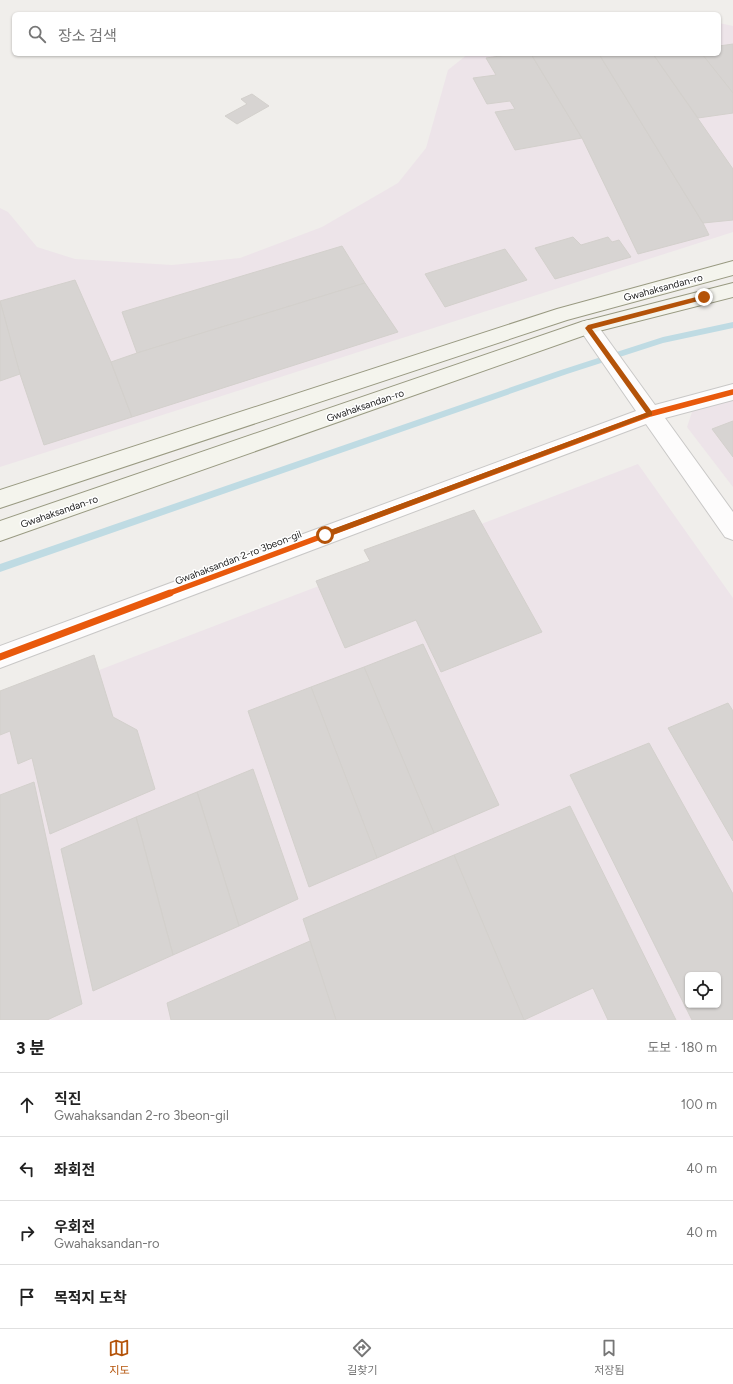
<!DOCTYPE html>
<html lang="ko">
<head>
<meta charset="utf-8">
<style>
	body { margin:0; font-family:Figtree,"Noto Sans KR",sans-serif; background:#f2f2f2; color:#222 }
	.controls { position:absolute; right:12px; bottom:12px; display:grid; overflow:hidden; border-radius:6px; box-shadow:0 1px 3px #0004 }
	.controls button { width:36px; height:36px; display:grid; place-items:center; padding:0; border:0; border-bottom:1px solid #e0e0e0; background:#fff; color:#222; font:20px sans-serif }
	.stop { position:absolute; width:12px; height:12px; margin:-9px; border:3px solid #b45309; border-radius:50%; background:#fff }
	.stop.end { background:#b45309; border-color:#fff; box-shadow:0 1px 4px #0008 }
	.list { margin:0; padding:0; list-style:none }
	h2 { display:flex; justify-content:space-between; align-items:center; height:52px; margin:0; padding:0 16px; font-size:17px }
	h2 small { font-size:13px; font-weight:400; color:#767676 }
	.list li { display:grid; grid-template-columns:26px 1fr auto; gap:12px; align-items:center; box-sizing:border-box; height:64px; padding:0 16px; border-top:1px solid #e0e0e0 }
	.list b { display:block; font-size:15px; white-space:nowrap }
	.list p { margin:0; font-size:13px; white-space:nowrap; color:#767676 }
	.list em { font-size:13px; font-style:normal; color:#767676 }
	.icon { flex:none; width:22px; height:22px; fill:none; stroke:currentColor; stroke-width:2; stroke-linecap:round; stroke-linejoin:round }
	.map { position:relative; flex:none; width:733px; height:1020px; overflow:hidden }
	.search { position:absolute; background:#fff; box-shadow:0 1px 3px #0004; left:12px; right:12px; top:12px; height:44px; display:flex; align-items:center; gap:10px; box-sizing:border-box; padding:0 14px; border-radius:6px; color:#767676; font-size:15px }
	.sheet { height:308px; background:#fff }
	nav { display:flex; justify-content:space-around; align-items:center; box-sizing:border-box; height:56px; border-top:1px solid #e0e0e0; background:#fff; font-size:11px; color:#767676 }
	nav a { display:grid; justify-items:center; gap:2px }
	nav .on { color:#b45309 }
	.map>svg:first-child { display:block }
</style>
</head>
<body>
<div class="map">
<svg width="733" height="1020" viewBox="0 0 733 1020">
	<rect width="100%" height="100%" fill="#f0eeeb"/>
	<g fill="#ede4e9" fill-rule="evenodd">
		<polygon points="719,23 733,26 733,232 0,467 0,208 8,212 37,247 75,259 172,265 240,258 322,227 398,183 426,148 448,70 468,54 719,54"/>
		<polygon points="733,396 733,487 687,427 694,406"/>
		<path d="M638,464l95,134v422h-733v-312zM688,975h30v30h-30z"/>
	</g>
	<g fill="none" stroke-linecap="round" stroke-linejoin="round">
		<polygon fill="#bfdbe3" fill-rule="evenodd" points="733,322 733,328 663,343 567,374 0,572 0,564 561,370 663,337"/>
	</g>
	<g fill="#d7d4d2" stroke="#d3d0cc" fill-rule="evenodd">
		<polygon points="733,44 733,93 702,54 719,54 719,46"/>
		<polygon points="514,54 531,54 582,138 515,150 495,112 515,109 510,101 487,104 473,78 496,75 486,58"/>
		<polygon points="531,54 599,54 703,223 709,235 638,254 582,138"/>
		<polygon points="599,54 653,54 733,169 733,220 703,223"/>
		<polygon points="653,54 702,54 733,93 733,113 698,118"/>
		<polygon points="252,94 269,106 237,124 225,116 247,104 241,99"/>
		<polygon points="573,237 581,245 608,237 612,242 619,240 631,257 555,279 535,248"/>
		<polygon points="342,246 365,283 137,353 122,312"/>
		<polygon points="505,249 527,280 445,307 425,274"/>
		<polygon points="75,280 111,362 132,417 44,445 20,374 0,301"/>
		<polygon points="365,283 398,332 132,417 111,362 137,353"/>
		<polygon points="0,301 20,374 0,381"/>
		<polygon points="733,421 733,457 712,429"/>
		<polygon points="474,510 542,632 441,672 416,620 345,648 316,581 370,561 364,550"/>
		<polygon points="423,644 499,805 434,833 364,667"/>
		<polygon points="94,655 113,717 137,730 155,789 50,834 32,758 18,764 10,731 0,735 0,691"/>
		<polygon points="364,667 434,833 377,858 311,687"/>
		<polygon points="311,687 377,858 309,887 248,711"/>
		<polygon points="728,703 733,711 733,841 668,728"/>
		<path d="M649,743l84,151v126h-41l-122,-245zM688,975h30v30h-30z"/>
		<polygon points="253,769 298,899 239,926 197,792"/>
		<polygon points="34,782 82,1004 47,1020 0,1020 0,795"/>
		<polygon points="197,792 239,926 173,955 136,817"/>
		<polygon points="570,806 676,1020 608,1020 593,988 524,1020 454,855"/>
		<polygon points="136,817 173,955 93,991 61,849"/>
		<polygon points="454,855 524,1020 336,1020 303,919"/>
		<polygon points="310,941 336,1020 171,1020 167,1003"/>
	</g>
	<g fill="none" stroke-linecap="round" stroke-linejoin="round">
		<g stroke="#c9c8c7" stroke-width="2">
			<polygon id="street" points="588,320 595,322 655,405 733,384 733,400 665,418 733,512 733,540 725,537 646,424 0,668 0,646 636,411 578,327 581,322"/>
		</g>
		<g stroke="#999a82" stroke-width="2">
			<g id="secondary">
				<polygon points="733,261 733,275 567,320 0,508 0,490 557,309"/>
				<polygon points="733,283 733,297 591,333 0,541 0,521 581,322"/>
			</g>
		</g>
		<use href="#street" fill="#fdfcfc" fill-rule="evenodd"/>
		<use href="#secondary" fill="#f4f4ed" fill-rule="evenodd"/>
		<g stroke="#fff" stroke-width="8">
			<polyline id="cycleway-far1" points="167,594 650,414 733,392"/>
		</g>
		<g stroke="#fff" stroke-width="10">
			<polyline id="cycleway" points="0,657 170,593"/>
		</g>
		<use href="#cycleway-far1" stroke="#e8590c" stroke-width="5.5"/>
		<use href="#cycleway" stroke="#e8590c" stroke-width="7"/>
	</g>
	<polygon fill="#b45309" points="704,295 706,296 706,299 592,329 652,412 652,415 327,537 322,537 322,533 646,413 585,328 588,325"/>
	<g text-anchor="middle" stroke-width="3" stroke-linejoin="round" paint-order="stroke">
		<g font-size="10" fill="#222" stroke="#fff">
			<text transform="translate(663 287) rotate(-15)" y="4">Gwahaksandan-ro</text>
			<text transform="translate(365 405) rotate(-19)" y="4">Gwahaksandan-ro</text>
			<text transform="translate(59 511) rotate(-19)" y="4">Gwahaksandan-ro</text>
			<text transform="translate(238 557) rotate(-21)" y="4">Gwahaksandan 2-ro 3beon-gil</text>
		</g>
	</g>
</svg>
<div class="controls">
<button><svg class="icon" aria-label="locate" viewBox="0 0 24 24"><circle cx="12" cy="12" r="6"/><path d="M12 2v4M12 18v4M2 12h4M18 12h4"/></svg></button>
</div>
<div class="stop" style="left:325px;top:535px"></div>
<div class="stop end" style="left:704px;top:297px"></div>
<div class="search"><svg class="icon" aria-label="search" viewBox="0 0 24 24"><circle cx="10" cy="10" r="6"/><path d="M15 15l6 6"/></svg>장소 검색</div>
</div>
<section class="sheet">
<h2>3 분<small>도보 · 180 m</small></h2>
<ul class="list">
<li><svg class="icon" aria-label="ahead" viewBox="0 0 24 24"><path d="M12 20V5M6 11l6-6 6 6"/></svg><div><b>직진</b><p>Gwahaksandan 2-ro 3beon-gil</p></div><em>100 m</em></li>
<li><svg class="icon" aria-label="left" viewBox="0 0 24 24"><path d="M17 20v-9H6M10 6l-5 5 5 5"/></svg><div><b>좌회전</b></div><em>40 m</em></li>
<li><svg class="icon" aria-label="right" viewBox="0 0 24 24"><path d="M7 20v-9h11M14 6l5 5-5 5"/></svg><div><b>우회전</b><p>Gwahaksandan-ro</p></div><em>40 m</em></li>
<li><svg class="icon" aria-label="arrive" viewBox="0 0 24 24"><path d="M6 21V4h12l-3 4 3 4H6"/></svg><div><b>목적지 도착</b></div></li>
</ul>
</section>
<nav>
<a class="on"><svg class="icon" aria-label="map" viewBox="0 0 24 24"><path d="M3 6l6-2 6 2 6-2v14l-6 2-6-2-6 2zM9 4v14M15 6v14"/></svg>지도</a>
<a><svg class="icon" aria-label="directions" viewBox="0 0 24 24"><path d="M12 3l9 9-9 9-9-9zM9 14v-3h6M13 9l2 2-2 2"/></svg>길찾기</a>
<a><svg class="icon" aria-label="saved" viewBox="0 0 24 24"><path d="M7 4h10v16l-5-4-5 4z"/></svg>저장됨</a>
</nav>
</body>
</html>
